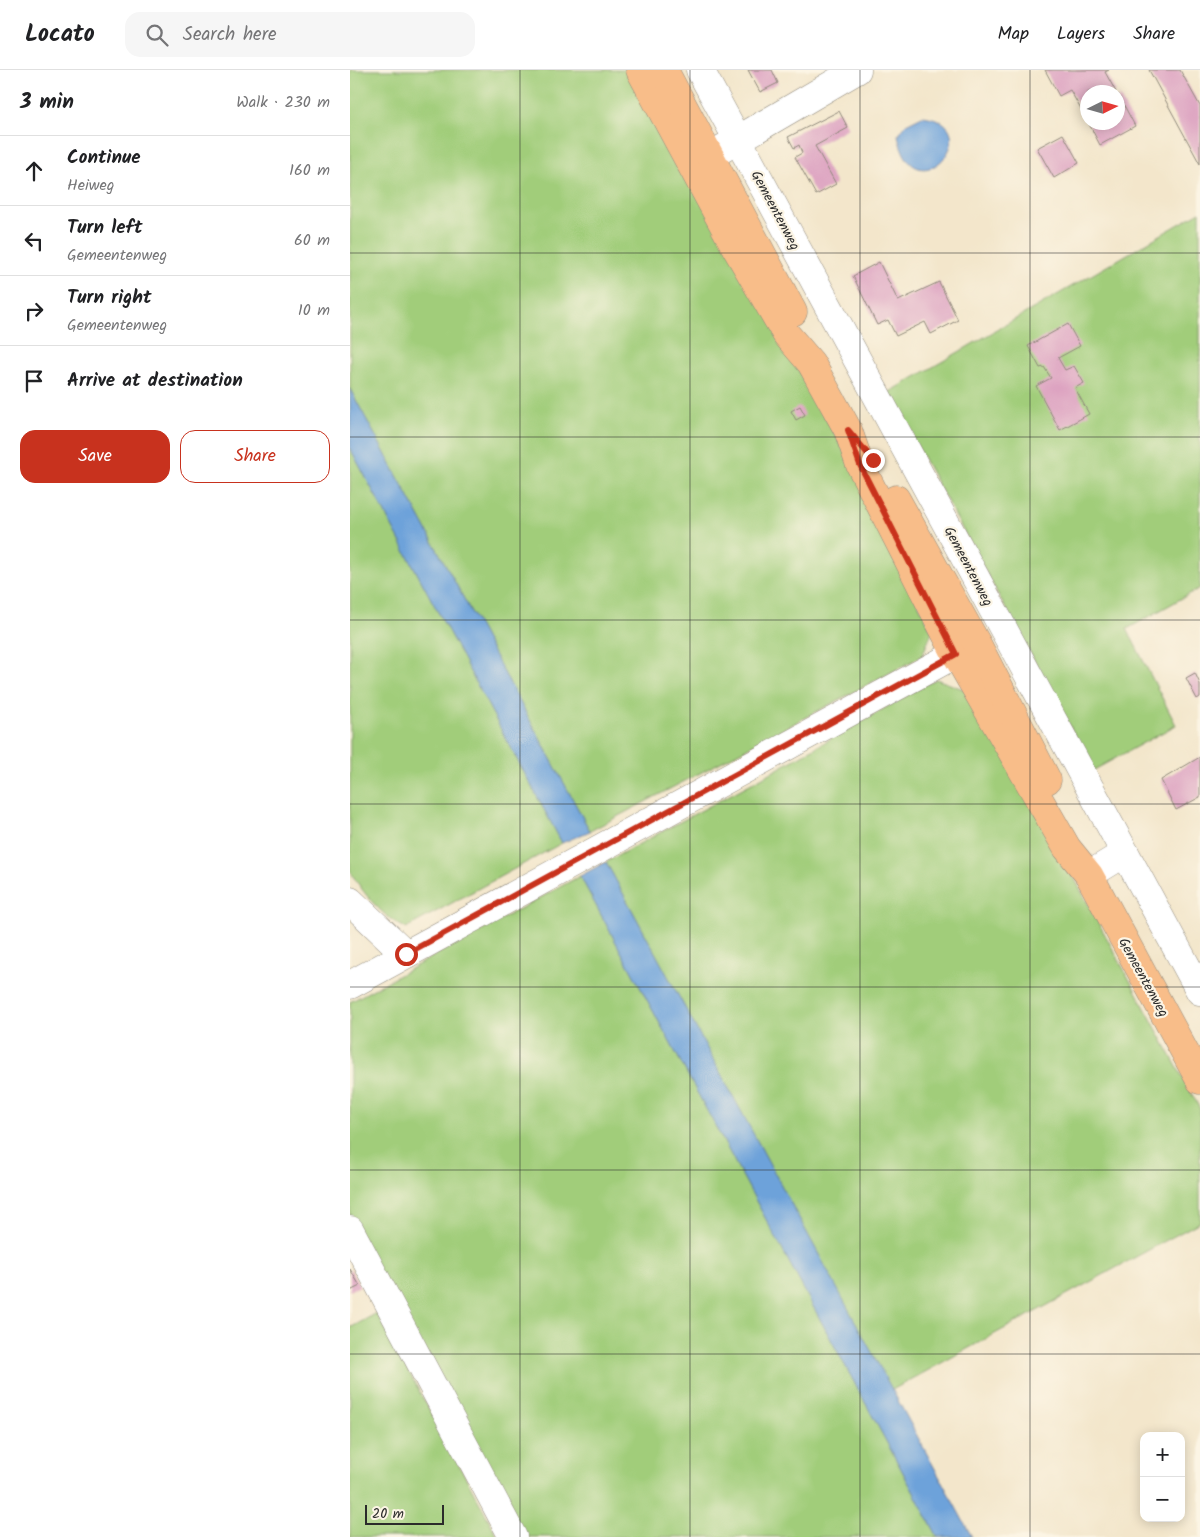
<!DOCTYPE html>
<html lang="en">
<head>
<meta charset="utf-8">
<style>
	body { margin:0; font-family:Kalam,sans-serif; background:#f6f6f6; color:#202124 }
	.controls { position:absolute; right:15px; bottom:15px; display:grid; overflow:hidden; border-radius:10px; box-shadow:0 2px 12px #0003 }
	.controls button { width:45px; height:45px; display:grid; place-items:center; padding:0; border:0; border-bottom:1px solid #e0e0e0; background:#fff; color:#202124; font:25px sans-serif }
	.compass { position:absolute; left:730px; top:15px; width:45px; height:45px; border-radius:50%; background:#fff; box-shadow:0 2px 12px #0003; rotate:85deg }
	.scale { position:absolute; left:15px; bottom:12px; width:79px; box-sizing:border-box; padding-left:5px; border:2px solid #2b2b2b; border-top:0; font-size:14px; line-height:18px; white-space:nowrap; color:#2b2b2b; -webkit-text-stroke:4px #fcf5e5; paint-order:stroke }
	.stop { position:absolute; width:15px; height:15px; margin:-11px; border:4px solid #c8321e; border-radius:50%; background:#fff }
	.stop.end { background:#c8321e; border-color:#fff; box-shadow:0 1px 5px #0008 }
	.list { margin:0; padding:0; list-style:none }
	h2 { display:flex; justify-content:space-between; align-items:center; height:65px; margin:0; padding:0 20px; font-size:21px }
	h2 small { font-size:16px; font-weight:400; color:#757577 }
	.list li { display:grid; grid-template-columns:32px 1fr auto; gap:15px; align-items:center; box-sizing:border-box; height:70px; padding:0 20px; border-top:1px solid #e0e0e0 }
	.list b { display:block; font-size:19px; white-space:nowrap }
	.list p { margin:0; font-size:16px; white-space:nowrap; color:#757577 }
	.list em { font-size:16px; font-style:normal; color:#757577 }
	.actions { display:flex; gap:10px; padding:15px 20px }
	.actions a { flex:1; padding:11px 0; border:1px solid #c8321e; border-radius:15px; text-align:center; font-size:18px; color:#c8321e }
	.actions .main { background:#c8321e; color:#fff }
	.icon { flex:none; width:28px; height:28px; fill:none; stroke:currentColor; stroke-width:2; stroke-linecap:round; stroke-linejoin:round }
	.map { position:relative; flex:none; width:850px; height:1467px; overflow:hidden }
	header { display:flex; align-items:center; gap:30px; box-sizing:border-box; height:70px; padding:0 25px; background:#fff; border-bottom:1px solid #e0e0e0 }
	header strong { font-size:24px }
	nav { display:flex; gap:28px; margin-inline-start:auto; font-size:18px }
	.search { width:350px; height:45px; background:#f6f6f6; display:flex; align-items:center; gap:12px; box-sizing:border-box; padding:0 18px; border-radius:15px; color:#757577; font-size:19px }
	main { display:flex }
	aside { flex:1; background:#fff }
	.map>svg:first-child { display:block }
</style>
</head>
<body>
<header>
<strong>Locato</strong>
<div class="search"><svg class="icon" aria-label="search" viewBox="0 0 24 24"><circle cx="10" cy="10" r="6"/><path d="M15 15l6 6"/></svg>Search here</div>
<nav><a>Map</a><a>Layers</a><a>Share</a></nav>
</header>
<main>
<aside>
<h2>3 min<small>Walk · 230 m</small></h2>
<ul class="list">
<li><svg class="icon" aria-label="ahead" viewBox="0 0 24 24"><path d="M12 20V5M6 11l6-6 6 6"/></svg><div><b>Continue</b><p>Heiweg</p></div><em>160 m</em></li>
<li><svg class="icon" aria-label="left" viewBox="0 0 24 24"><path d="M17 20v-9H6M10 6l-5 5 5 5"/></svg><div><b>Turn left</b><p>Gemeentenweg</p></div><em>60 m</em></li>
<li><svg class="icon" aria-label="right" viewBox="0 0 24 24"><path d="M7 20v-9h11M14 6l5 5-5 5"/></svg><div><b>Turn right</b><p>Gemeentenweg</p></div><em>10 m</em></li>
<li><svg class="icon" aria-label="arrive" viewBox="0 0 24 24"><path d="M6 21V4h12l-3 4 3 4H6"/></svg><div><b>Arrive at destination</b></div></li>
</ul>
<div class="actions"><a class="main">Save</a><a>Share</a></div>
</aside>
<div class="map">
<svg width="850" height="1467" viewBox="0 0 850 1467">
	<rect width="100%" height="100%" fill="#fcf5e5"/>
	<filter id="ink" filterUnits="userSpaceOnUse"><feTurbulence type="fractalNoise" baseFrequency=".02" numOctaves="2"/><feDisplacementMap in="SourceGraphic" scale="10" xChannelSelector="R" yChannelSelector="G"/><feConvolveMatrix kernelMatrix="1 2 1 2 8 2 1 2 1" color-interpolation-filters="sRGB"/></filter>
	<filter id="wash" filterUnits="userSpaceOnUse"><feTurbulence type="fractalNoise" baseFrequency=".0096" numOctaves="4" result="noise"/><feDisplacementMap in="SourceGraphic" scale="20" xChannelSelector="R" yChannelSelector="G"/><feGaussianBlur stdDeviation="1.12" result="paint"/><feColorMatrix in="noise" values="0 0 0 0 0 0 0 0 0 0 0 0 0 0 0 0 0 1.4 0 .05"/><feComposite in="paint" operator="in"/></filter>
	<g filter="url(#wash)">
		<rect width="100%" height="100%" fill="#f3e6cb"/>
		<g fill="#a1cd7a" stroke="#667c52">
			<polygon points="0,0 280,0 502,395 582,562 572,586 240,761 0,319"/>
			<polygon points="850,142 850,518 777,559 826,655 744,700 538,323"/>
			<path d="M0,378l212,395 -156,85c-24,-11 -43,-35 -56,-57z"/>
			<polygon points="586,609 616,620 717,795 850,1039 850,1152 542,1320 256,792 424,701"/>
			<polygon points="230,806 588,1467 165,1467 0,1156 0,932"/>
			<polygon points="27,1243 148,1467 0,1467 0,1258"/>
		</g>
		<g fill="#6da2da" stroke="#4c6682">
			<path d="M572,46c72,7 -8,102 -24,19l8,-11z"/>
			<polygon points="0,319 240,761 212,773 0,378"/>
			<polygon points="256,792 622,1467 588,1467 230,806"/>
		</g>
		<g id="blocks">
			<g fill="#dda3c1">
				<polygon points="398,0 422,0 428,13 410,22"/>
				<polygon points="695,0 759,0 755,2 766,22 738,22 738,52 720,20 709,26"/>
				<polygon points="799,0 830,0 850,36 850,94"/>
				<polygon points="768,24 785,56 750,75 738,52 768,52"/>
				<polygon points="489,41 498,58 465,76 486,114 466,125 445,87 452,83 449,75 444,78 438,67"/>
				<polygon points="713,64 729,93 704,108 687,78"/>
				<polygon points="529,192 548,231 589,212 608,250 581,264 575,252 546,266 538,250 527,255 503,206"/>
				<polygon points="718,254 730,276 708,288 715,300 724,296 734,313 725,318 739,344 710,360 686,316 701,308 694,297 690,298 678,276"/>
				<polygon points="450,336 455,345 446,350 441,341"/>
				<polygon points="845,603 850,614 850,627 847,629 836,608"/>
				<polygon points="850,687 850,727 826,740 811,710"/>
				<polygon points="0,1199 10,1216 0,1221"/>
			</g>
		</g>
	</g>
	<g filter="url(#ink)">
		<use href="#blocks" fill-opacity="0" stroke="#8f887b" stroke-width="1"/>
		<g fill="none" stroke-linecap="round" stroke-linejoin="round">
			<g stroke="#8f887b" stroke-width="29">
				<g id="minor">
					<polyline points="350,0 850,921"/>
					<polyline points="372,79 507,0"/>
					<polyline points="739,805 775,783"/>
					<polyline points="0,831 56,884"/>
					<polyline points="0,915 606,584"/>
					<polyline points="0,1160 163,1467"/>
				</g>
			</g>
			<g stroke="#8f887b" stroke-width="29">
				<g id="major">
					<polyline points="290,0 386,178 436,264 461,293 498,360 510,395 606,584 717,778 739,805 850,1010"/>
					<polyline points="314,0 443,242"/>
					<polyline points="546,429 626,572 697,710"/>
				</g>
			</g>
			<use href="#minor" stroke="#fff" stroke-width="28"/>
			<use href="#major" stroke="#f8bd89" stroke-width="28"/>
		</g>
	</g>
	<g fill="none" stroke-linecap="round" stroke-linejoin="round" filter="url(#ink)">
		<polyline stroke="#c8321e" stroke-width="6" points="56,884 606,584 510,395 498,360 523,390"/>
	</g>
	<path fill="none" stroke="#2b2b2b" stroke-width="1" stroke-opacity="0.55" d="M170,0v1467M340,0v1467M510,0v1467M680,0v1467M0,183h850M0,367h850M0,550h850M0,734h850M0,917h850M0,1100h850M0,1284h850"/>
	<g text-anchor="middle" stroke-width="4.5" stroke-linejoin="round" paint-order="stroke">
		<g font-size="14" fill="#2b2b2b" stroke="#fcf5e5">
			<text transform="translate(426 140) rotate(62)" y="5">Gemeentenweg</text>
			<text transform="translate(619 496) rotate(62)" y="5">Gemeentenweg</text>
			<text transform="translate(794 907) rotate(61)" y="5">Gemeentenweg</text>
		</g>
	</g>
</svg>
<div class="controls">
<button>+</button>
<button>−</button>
</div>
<svg class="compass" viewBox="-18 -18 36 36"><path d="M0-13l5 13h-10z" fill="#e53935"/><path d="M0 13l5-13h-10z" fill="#757577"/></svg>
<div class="scale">20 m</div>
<div class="stop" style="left:56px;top:884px"></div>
<div class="stop end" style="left:523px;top:390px"></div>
</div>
</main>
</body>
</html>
